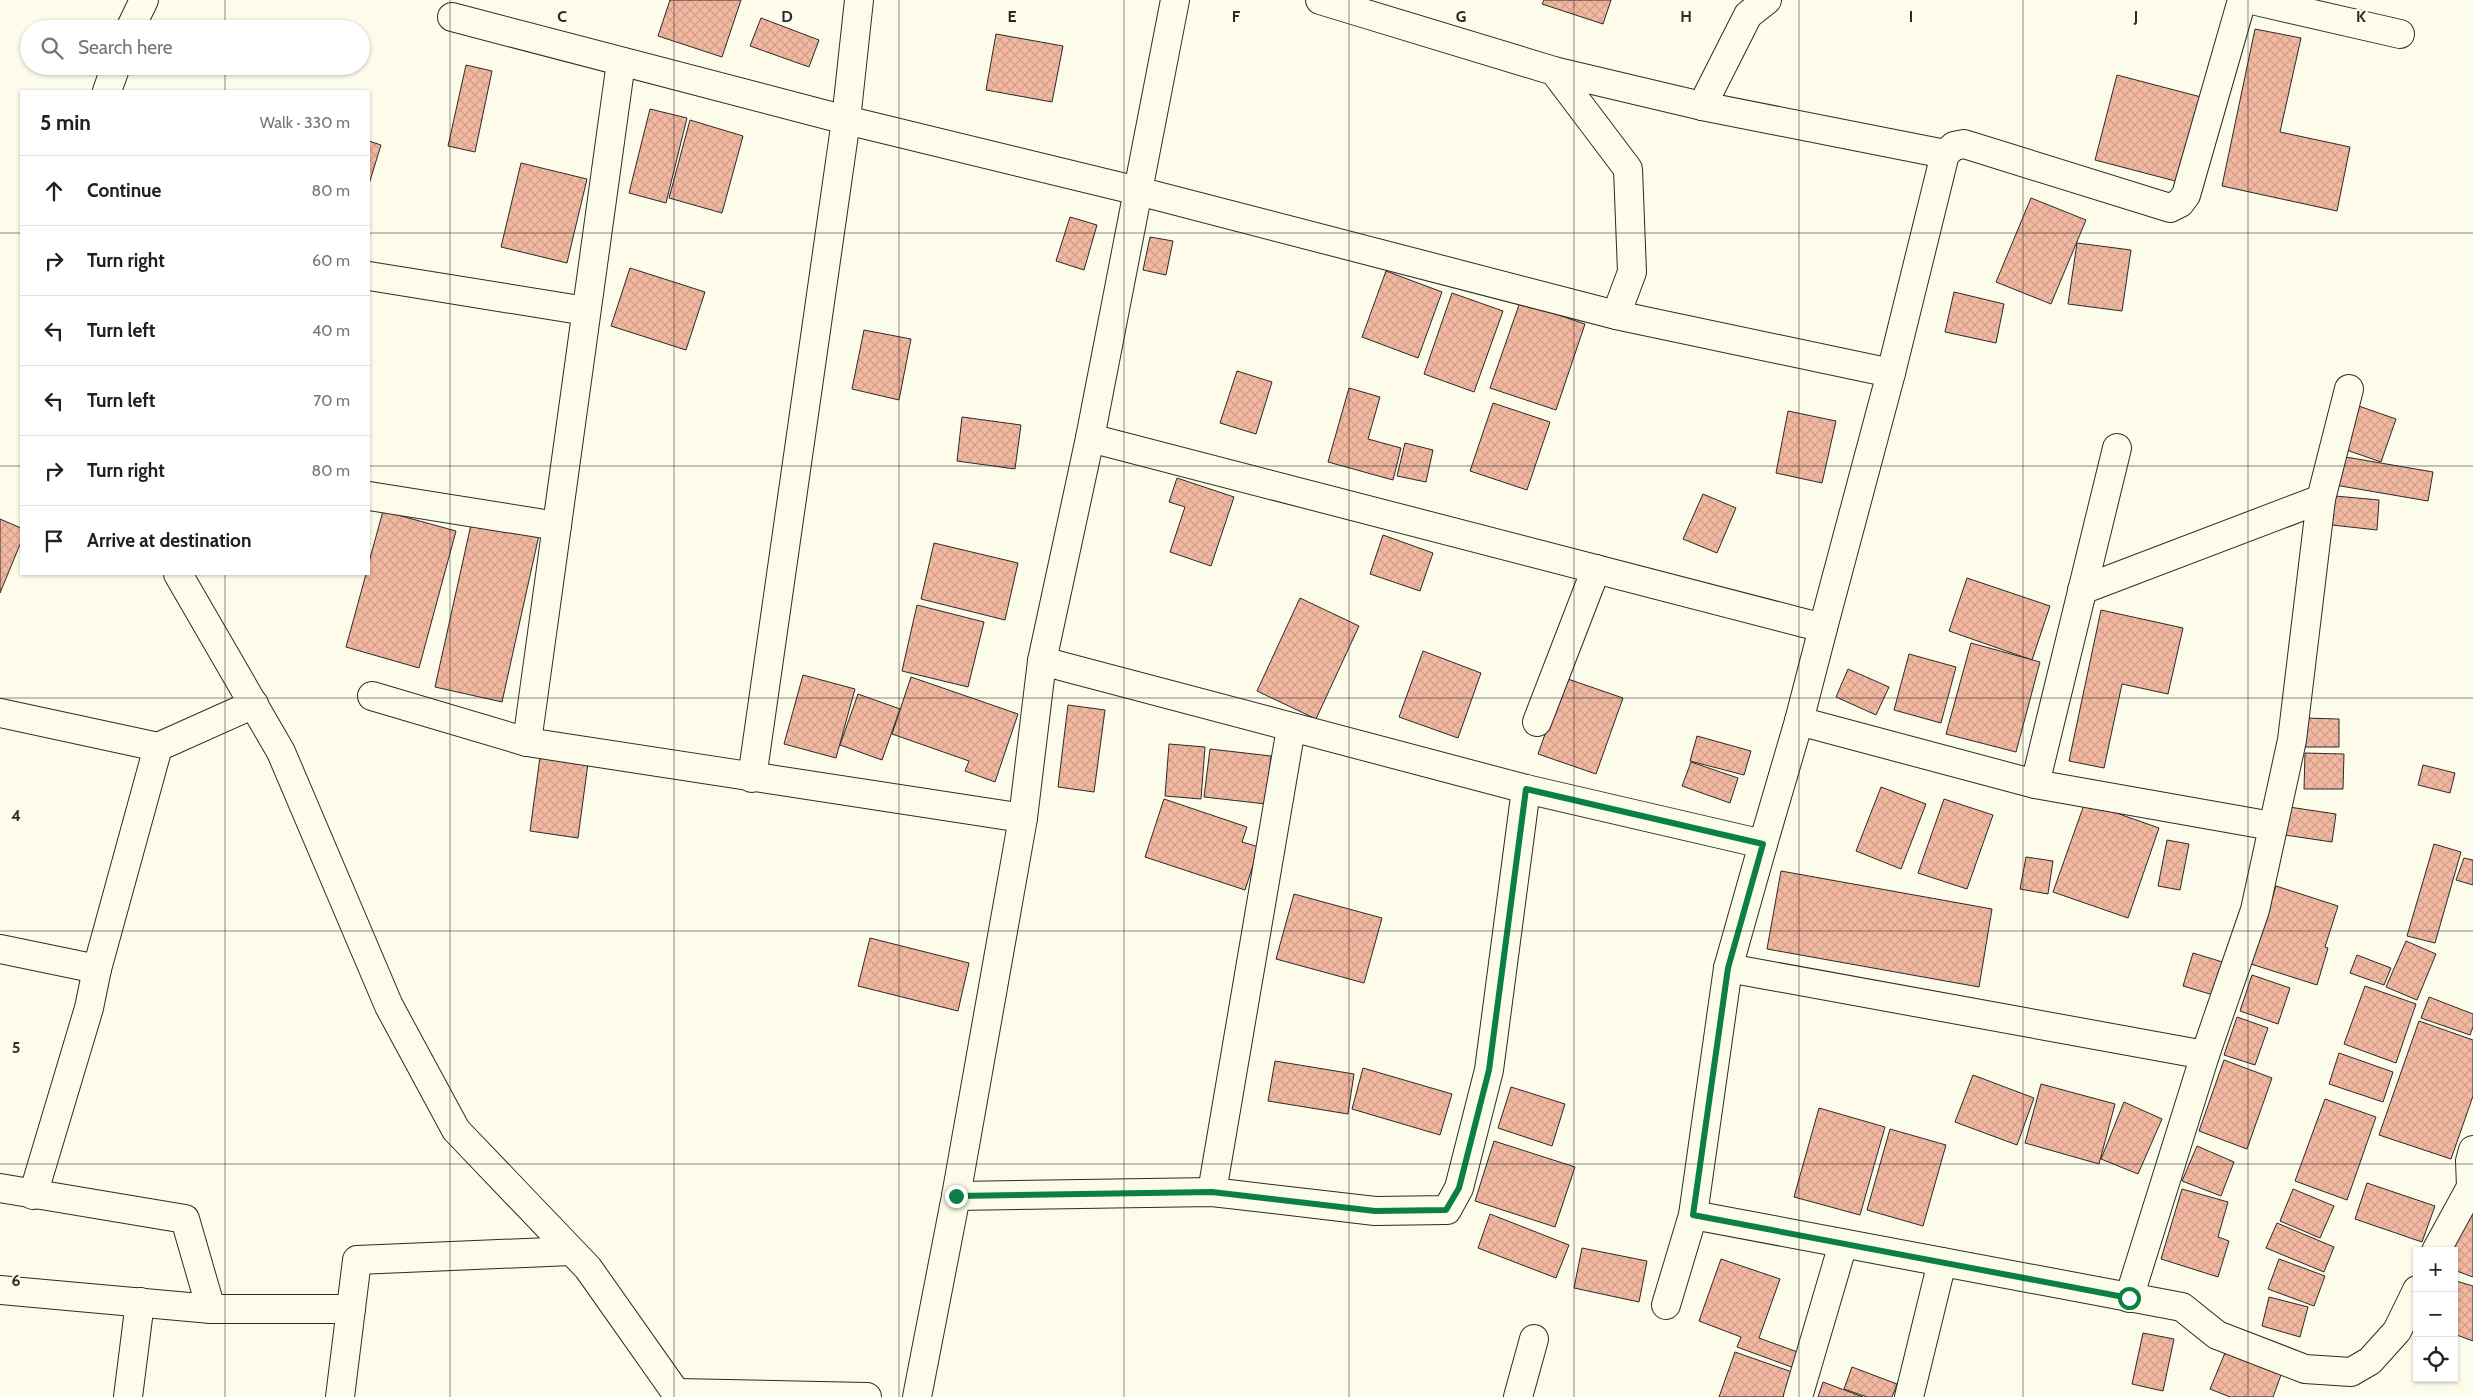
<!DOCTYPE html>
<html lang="en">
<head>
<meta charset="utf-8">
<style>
	body { margin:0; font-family:Cabin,sans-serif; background:#f6f6f6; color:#202124 }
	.controls { position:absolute; right:15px; bottom:15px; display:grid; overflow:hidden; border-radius:0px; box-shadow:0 1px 4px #0004 }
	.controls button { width:45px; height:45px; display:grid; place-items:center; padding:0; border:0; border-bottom:1px solid #e0e0e0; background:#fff; color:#202124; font:25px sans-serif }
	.stop { position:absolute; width:15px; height:15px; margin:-11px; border:4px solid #0b8043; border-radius:50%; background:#fff }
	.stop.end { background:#0b8043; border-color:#fff; box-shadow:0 1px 5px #0008 }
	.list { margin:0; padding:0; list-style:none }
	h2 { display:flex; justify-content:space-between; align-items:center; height:65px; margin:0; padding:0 20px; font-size:21px }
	h2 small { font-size:16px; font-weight:400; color:#757577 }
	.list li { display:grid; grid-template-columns:32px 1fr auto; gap:15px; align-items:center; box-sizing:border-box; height:70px; padding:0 20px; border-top:1px solid #e0e0e0 }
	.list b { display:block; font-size:19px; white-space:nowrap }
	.list em { font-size:16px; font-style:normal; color:#757577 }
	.icon { flex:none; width:28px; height:28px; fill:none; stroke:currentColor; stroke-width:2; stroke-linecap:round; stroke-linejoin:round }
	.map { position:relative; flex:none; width:2473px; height:1397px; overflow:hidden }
	.search { position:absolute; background:#fff; box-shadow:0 1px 4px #0004; left:20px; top:20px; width:350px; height:55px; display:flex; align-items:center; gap:12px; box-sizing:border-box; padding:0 18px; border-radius:28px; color:#757577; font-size:19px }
	.panel { position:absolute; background:#fff; box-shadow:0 1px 4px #0004; left:20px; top:90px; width:350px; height:485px; border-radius:0px }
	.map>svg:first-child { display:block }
</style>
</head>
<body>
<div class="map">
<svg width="2473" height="1397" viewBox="0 0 2473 1397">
	<defs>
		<pattern id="building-cross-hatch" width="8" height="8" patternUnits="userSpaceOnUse" patternTransform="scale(1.25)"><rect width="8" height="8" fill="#f2b8a0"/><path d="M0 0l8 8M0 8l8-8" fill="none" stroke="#d09e8a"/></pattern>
	</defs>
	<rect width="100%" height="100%" fill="#fdfbea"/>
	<g fill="url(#building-cross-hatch)" stroke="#2b2b2b">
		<polygon points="670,0 741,0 722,57 658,36"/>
		<polygon points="1544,0 1611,0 1603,24 1542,4"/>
		<polygon points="761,18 819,40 809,67 750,46"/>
		<polygon points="2255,29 2301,38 2280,132 2350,147 2337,211 2222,186"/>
		<polygon points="996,34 1063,46 1052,102 986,90"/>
		<polygon points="466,65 492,71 475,152 448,146"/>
		<polygon points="2117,75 2201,97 2179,182 2095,160"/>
		<polygon points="650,109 687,118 666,203 629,193"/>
		<polygon points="690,120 743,136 722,213 669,198"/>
		<polygon points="369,141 381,145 369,184"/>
		<polygon points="521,163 587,179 567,263 501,247"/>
		<polygon points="2031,198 2086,220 2051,304 1996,282"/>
		<polygon points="1070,217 1097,225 1084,270 1056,261"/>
		<polygon points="1150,237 1173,241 1166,275 1143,270"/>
		<polygon points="2077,243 2131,250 2122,311 2068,304"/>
		<polygon points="630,268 705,292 686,350 611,326"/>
		<polygon points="1386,271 1442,292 1418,358 1362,337"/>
		<polygon points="1954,292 2004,304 1996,343 1945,332"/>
		<polygon points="1452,293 1503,311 1474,392 1424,374"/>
		<polygon points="1520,302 1585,324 1556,410 1490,388"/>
		<polygon points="864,330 911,339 899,400 852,389"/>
		<polygon points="1237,371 1272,382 1256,434 1220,423"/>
		<polygon points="1349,388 1380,397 1368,439 1401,448 1393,480 1328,462"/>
		<polygon points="1493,403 1550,422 1527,490 1470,471"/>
		<polygon points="2353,404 2396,419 2381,462 2338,447"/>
		<polygon points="1788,411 1836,421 1822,483 1776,473"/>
		<polygon points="962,417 1021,425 1015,469 957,461"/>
		<polygon points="1405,443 1433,450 1426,482 1397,476"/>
		<polygon points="2340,456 2433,472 2428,501 2335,485"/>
		<polygon points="1177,478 1234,497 1211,566 1170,552 1185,507 1169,502"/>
		<polygon points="1703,494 1736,508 1717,553 1683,539"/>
		<polygon points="2335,496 2379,500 2377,530 2332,525"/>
		<polygon points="383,511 456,531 419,668 346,647 366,574 369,574 369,562"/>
		<polygon points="0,519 21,528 21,542 0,593"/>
		<polygon points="472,520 539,535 502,702 435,687"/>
		<polygon points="1383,535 1433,553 1420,591 1370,574"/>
		<polygon points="934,543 1018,563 1005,620 921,599"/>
		<polygon points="1967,578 2050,606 2032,660 1949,631"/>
		<polygon points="1300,598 1359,626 1316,719 1257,691"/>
		<polygon points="917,605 984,622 968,687 902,671"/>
		<polygon points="2101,610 2183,628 2168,694 2122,684 2104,768 2069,761"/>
		<polygon points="1971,643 2040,662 2016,752 1946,734"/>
		<polygon points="1423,651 1481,673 1458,738 1399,717"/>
		<polygon points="1909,654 1956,667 1941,723 1894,710"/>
		<polygon points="1848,669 1889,687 1876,715 1836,697"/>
		<polygon points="803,675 855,689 836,758 784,744"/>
		<polygon points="911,677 1018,714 995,782 965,771 969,761 892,734"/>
		<polygon points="1565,678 1623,698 1596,774 1538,754"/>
		<polygon points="858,694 900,709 882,760 840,745"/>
		<polygon points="1068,705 1105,710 1094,792 1058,787"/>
		<polygon points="2304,718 2339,719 2339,747 2303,747"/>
		<polygon points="1697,736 1751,751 1744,775 1690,761"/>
		<polygon points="1169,744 1205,747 1201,799 1165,796"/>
		<polygon points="1210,749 1271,756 1266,804 1204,797"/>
		<polygon points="2305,753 2344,754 2343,789 2304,789"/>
		<polygon points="540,757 588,763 578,838 530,831"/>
		<polygon points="1691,762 1738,778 1730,803 1682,786"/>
		<polygon points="2423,765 2455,773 2450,793 2418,785"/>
		<polygon points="1881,787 1926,804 1901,869 1856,851"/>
		<polygon points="1164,799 1247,827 1242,842 1259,847 1245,890 1145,857"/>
		<polygon points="1944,799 1993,815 1967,889 1918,873"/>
		<polygon points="2085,802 2159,828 2128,918 2053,892"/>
		<polygon points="2289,807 2336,814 2332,842 2285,835"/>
		<polygon points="2167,840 2189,844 2180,890 2158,886"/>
		<polygon points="2434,844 2461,852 2435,943 2407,936"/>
		<polygon points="2026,857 2053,861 2048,894 2020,889"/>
		<polygon points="2464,858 2473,860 2473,885 2456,880"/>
		<polygon points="1781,871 1992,909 1979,987 1767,949"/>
		<polygon points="2276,886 2338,906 2325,947 2328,948 2317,985 2251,964"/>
		<polygon points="1294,894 1382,918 1364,983 1276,959"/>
		<polygon points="870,938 969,963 958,1011 858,986"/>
		<polygon points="2406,941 2436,954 2417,1000 2386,987"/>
		<polygon points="2193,953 2229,964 2220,997 2183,986"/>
		<polygon points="2357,955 2391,968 2384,985 2350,973"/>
		<polygon points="2252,975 2290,988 2278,1024 2240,1011"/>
		<polygon points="2365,986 2416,1004 2396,1063 2344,1044"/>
		<polygon points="2429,997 2473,1014 2473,1027 2470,1035 2421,1018"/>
		<polygon points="2237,1017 2268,1028 2255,1065 2224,1055"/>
		<polygon points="2419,1021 2473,1040 2473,1096 2451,1159 2379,1135"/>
		<polygon points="2339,1053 2393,1072 2383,1102 2329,1084"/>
		<polygon points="2224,1060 2272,1078 2247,1149 2199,1131"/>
		<polygon points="1275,1061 1354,1074 1348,1114 1268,1101"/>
		<polygon points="1363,1068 1452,1094 1440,1135 1352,1109"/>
		<polygon points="1973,1075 2034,1098 2017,1145 1955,1122"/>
		<polygon points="2041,1084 2115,1104 2099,1164 2025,1143"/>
		<polygon points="1511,1087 1565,1104 1552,1146 1498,1128"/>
		<polygon points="2325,1099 2376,1117 2347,1200 2295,1181"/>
		<polygon points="2124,1102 2162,1119 2138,1174 2101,1159"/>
		<polygon points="1819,1108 1885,1127 1860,1215 1794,1197"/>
		<polygon points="1890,1129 1946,1145 1923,1226 1867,1210"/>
		<polygon points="1494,1141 1575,1167 1555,1227 1475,1201"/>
		<polygon points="2197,1146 2234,1162 2221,1196 2182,1181"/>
		<polygon points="2367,1183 2435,1206 2422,1242 2355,1219"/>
		<polygon points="2182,1189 2228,1202 2218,1237 2229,1241 2218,1277 2161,1259"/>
		<polygon points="2293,1189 2334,1206 2320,1238 2280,1221"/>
		<polygon points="2473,1197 2473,1277 2454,1270 2454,1251 2452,1251"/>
		<polygon points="1490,1214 1569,1245 1556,1278 1478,1248"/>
		<polygon points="2277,1223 2334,1247 2324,1272 2266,1248"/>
		<polygon points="1582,1248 1647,1261 1639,1302 1574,1288"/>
		<polygon points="1721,1259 1780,1279 1759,1338 1803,1354 1797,1369 1737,1347 1741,1337 1699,1321"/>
		<polygon points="2279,1259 2325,1276 2314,1306 2268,1289"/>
		<polygon points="2456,1281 2473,1286 2473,1341 2454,1334 2454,1286"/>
		<polygon points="2269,1297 2308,1307 2300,1337 2262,1326"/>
		<polygon points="2143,1333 2174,1339 2163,1391 2132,1384"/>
		<polygon points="1735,1352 1792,1372 1783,1397 1719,1397"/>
		<polygon points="2225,1353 2281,1375 2273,1397 2230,1397 2210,1389"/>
		<polygon points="1852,1367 1897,1384 1892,1397 1867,1397 1844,1389"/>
		<polygon points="1823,1382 1863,1397 1818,1397"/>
	</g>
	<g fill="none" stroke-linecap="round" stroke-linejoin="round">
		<g stroke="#2b2b2b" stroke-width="30">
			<g id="minor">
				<polyline points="859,0 846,120 1138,191 1616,315 1891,373"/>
				<polyline points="1320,0 1554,71 1628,169 1632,272 1616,315"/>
				<polyline points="2252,0 2400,34"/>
				<polyline points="452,17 846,120 752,778"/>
				<polyline points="1554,71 1702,106 1945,154"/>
				<polyline points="1702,106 1748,15 1767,0"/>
				<polyline points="369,276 586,311"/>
				<polyline points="369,496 557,526"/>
				<polyline points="2082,590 2321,499"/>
				<polyline points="1823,628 1891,373 1945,154 1954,146 1964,144 2170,208 2180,203 2186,195 2242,0"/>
				<polyline points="1042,661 1526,789 1763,844 1799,721 1823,628 1090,438"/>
				<polyline points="372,696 527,742 1023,818"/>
				<polyline points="0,713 158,747 97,969 0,949"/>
				<polyline points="1799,721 2035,784 2272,826"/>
				<polyline points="1537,722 1596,569"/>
				<polyline points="527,742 621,62"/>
				<polyline points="158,747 254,704"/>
				<polyline points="2035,784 2117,448"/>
				<polyline points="1763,844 1728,968 1693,1215 2182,1307 2217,1335 2305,1369 2351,1372 2370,1361 2397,1331 2417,1290"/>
				<polyline points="1728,968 2205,1055"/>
				<polyline points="0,1188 185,1219 211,1309"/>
				<polyline points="1212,1192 1291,728"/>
				<polyline points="33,1195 89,1008 97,969"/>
				<polyline points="956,1196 1212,1192 1375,1211 1447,1210 1459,1188 1489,1070 1526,789"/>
				<polyline points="2436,1251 2471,1187 2470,1161 2473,1150"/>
				<polyline points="0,1290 211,1309 351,1309"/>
				<polyline points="2129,1298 2205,1055 2255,910 2292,740 2321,499 2349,389"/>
				<polyline points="1666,1305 1693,1215"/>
				<polyline points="677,1393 867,1397"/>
				<polyline points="128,1397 140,1302"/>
				<polyline points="340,1397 357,1260 571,1251"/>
				<polyline points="917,1397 956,1196 1023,818 1042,661 1090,438 1175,0"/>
				<polyline points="1518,1397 1534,1339"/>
				<polyline points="1798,1397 1843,1244"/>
				<polyline points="1909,1397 1942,1262"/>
			</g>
		</g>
		<g stroke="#2b2b2b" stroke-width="30">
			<g id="tertiary">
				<polyline points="130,29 144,0"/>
				<polyline points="107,91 116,66"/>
				<polyline points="178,574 281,752 389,1006 456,1130 588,1268 679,1397"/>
			</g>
		</g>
		<use href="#minor" stroke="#fdfbea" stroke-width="28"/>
		<use href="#tertiary" stroke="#fdfbea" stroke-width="28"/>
	</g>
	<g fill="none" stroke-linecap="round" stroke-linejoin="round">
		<polyline stroke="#0b8043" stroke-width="6" points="956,1196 1212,1192 1375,1211 1446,1210 1459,1188 1489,1070 1526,789 1763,844 1728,968 1693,1215 2129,1298"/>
	</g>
	<path fill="none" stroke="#2b2b2b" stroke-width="1" stroke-opacity="0.55" d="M225,0v29M450,0v1397M674,0v1397M899,0v1397M1124,0v1397M1349,0v1397M1574,0v1397M1799,0v1397M2023,0v1397M2248,0v1397M225,66v25M0,233h21M369,233h2104M0,466h21M369,466h2104M225,574v823M0,698h2473M0,931h2473M0,1164h2473"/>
	<g font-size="16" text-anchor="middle" font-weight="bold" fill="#2b2b2b" stroke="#fdfbea" stroke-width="4" stroke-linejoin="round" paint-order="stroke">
		<text x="562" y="22">C</text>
		<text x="787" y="22">D</text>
		<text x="1012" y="22">E</text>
		<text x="1236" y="22">F</text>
		<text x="1461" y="22">G</text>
		<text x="1686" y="22">H</text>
		<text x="1911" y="22">I</text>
		<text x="2136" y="22">J</text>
		<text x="2361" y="22">K</text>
		<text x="16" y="821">4</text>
		<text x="16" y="1053">5</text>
		<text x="16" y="1286">6</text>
	</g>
</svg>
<div class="controls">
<button>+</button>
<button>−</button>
<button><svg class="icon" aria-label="locate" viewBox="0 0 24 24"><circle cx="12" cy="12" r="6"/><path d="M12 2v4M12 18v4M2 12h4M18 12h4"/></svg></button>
</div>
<div class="stop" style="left:2129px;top:1298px"></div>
<div class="stop end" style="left:956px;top:1196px"></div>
<div class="search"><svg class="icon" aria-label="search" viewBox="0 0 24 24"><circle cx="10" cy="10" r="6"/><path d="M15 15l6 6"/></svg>Search here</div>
<section class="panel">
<h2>5 min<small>Walk · 330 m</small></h2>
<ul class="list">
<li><svg class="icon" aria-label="ahead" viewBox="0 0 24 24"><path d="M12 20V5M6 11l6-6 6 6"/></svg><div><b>Continue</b></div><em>80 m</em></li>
<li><svg class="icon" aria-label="right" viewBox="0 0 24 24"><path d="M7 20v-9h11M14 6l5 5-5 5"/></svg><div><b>Turn right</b></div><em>60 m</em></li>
<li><svg class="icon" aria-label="left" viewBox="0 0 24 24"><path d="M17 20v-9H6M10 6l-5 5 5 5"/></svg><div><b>Turn left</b></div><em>40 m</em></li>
<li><svg class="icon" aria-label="left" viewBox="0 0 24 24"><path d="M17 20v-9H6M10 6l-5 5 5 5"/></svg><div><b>Turn left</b></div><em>70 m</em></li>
<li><svg class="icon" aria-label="right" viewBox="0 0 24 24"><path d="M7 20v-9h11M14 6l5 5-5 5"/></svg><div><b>Turn right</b></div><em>80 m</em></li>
<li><svg class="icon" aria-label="arrive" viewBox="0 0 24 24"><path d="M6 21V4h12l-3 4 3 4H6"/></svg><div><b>Arrive at destination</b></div></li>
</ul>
</section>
</div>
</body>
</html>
